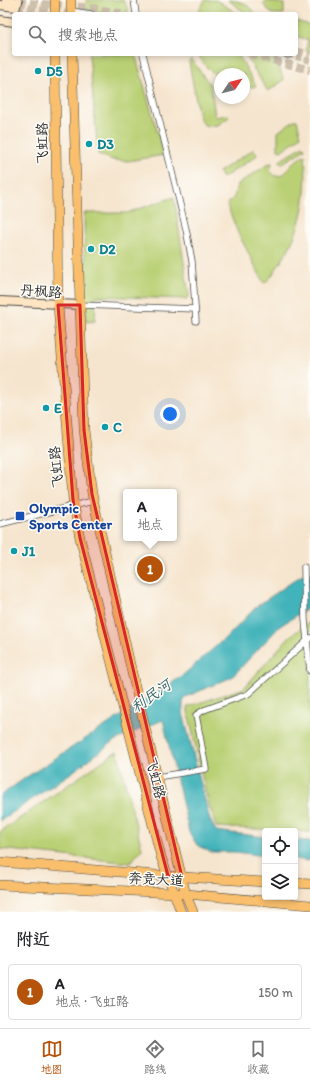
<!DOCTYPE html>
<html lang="zh">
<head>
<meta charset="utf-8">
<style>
	body { margin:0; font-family:Itim,"LXGW WenKai TC",sans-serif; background:#f6f6f6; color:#202124 }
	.controls { position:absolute; right:12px; bottom:12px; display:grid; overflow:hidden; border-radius:4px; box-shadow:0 2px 6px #0003 }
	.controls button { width:36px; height:36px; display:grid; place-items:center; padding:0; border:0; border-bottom:1px solid #e0e0e0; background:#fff; color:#202124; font:20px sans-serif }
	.compass { position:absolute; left:214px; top:68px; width:36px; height:36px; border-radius:50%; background:#fff; box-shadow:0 2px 6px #0003; rotate:55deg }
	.you { position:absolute; left:170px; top:414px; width:14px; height:14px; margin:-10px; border:3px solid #fff; border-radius:50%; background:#1a73e8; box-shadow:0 0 0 6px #1a73e833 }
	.badge { display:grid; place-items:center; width:26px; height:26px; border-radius:50%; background:#b45309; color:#fff; font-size:13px; font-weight:700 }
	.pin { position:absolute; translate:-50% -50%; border:2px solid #fff; box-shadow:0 1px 4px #0006 }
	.popup { position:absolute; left:123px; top:489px; width:54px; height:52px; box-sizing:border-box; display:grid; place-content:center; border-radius:4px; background:#fff; filter:drop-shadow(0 1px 3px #0005); font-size:13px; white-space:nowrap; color:#757577 }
	.popup b { font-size:15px; color:#202124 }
	.popup::after { content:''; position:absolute; left:50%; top:100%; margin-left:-8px; border:8px solid transparent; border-top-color:#fff }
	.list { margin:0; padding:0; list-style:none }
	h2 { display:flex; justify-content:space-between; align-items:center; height:52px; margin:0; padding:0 16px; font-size:17px }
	h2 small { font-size:13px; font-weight:400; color:#757577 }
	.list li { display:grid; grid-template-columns:26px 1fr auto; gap:12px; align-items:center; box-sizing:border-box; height:56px; margin:0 8px 8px; padding:0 8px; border:1px solid #e0e0e0; border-radius:4px }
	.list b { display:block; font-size:15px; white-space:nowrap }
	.list p { margin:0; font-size:13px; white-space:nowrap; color:#757577 }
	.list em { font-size:13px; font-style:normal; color:#757577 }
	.icon { flex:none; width:22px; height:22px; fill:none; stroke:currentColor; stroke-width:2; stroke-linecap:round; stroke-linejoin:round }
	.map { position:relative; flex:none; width:310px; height:912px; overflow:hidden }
	.search { position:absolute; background:#fff; box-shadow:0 2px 6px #0003; left:12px; right:12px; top:12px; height:44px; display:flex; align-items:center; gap:10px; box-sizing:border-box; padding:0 14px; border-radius:4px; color:#757577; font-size:15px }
	.sheet { height:116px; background:#fff }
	nav { display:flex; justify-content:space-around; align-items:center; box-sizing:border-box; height:56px; border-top:1px solid #e0e0e0; background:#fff; font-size:11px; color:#757577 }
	nav a { display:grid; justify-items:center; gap:2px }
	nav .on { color:#b45309 }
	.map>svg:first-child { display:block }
</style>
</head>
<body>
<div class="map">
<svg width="310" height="912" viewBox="0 0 310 912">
	<rect width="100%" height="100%" fill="#fdfcf7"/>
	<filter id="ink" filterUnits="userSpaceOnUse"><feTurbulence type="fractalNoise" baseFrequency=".025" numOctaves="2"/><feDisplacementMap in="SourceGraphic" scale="8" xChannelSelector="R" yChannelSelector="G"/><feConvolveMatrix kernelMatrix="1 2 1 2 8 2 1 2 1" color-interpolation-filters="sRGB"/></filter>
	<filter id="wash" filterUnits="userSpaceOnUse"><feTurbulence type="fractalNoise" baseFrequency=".012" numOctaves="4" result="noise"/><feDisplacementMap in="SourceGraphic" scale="16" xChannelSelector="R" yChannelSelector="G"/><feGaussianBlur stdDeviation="0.9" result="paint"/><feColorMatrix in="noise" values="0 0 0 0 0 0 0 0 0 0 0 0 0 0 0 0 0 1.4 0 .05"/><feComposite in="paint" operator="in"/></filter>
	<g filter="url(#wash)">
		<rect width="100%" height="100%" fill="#f6e5ce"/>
		<g fill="#bad074" stroke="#727e50">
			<polygon points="86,0 123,0 129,11 127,14 106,14 87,11"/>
			<polygon points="205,0 216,0 238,14 197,14"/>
			<path d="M228,0c13,0 20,5 28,14h-9z"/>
			<polygon points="266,1 284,4 284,14 272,14 263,4"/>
			<polygon points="296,21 310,25 310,53 306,51 308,40 296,36"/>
			<polygon points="89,54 135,54 164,155 128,161 113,160 98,154"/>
			<path d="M198,54h40l18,32 -4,1 -8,-2v-11h-24v3c-11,-5 -16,-13 -22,-23z"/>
			<polygon points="245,54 264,54 275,57 284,80 270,90 267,90"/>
			<polygon points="191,59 211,86 215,117 228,115 229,117 218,125 205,126 199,117 189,62"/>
			<polygon points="294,120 297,120 301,136 281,151 278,150 278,132"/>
			<polygon points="303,146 305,148 304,150 281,164 279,162 281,160"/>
			<polygon points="254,149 257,155 255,157 223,178 219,172"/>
			<path d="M305,155c3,41 -3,78 -27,111 -4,6 -8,14 -14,17l-26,-50 -11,-28 7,-8 4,-13 32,-21h2l-2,8 5,5c11,1 12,-7 18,-13 4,-3 8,-6 12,-8z"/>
			<polygon points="174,197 189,296 186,299 96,296 95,321 86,322 84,213 127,213"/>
			<polygon points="310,622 310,832 216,827 206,794 187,707 244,688 289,637"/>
			<polygon points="117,751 142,849 130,863 0,849 0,832"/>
		</g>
		<g fill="#43b3ba" stroke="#376f72">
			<polygon points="310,573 310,607 280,626 232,677 186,697 183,702 183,713 210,820 216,831 265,837 265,856 235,852 210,852 197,845 189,832 163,720 114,741 71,773 0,821 0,796 25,778 182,676 231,633 257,606 302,575"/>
			<polygon points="295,840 310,841 310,861 295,859"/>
		</g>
	</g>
	<g filter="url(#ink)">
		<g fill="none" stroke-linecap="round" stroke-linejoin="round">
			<polyline stroke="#cdc0ad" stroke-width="5.5" stroke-dasharray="5.5 3" stroke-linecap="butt" points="288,55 310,61"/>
			<g stroke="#cdc0ad" stroke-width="8" stroke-dasharray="8 4" stroke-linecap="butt">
				<polyline points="18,2 92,8 126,14"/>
				<polyline points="16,7 67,14"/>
				<polyline points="296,51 310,55"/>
				<polyline points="250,54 310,70"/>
			</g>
			<g stroke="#494743" stroke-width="7">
				<g id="street">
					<polyline points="134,0 136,14"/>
					<polyline points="71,11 91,14"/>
					<polyline points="143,54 186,229 192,261 196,321"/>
					<polyline points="286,54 288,55"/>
					<polyline points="80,305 195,309"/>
					<polyline points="0,524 93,501"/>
					<polyline points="304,567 305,620 310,671"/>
					<polyline points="157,777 206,769 196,715 204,710 248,694 310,638"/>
				</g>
			</g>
			<g stroke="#494743" stroke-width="10">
				<g id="secondary">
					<polyline points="6,0 18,2"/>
					<polyline points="0,5 16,7"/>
					<polyline points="0,20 14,22"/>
					<polyline points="0,301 80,305"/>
				</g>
			</g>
			<g stroke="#494743" stroke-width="10">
				<g id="primary">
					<polyline points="71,0 71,14"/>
					<polyline points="55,14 55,0"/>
					<polyline points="55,54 58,305 73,500 80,538 161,857 181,912"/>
					<polyline points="72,54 84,430 92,494 134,682 186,895 193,912"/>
					<polyline points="0,862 168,876 265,882"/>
					<polyline points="295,883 310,884"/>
					<polyline points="0,885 175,893 310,905"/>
				</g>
			</g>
			<use href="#street" stroke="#fff" stroke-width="5.5"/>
			<use href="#secondary" stroke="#fde5c4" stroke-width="8"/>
			<use href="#primary" stroke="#f9bf6c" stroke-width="9"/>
		</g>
	</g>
	<path fill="#d62828" fill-opacity="0.2" stroke="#d62828" stroke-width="3" stroke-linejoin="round" d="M58,305h22l4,125 8,64 90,383 -14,-1 -88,-338 -7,-38z"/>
	<g fill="#0f9aa8" stroke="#fdfcf7" stroke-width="1.5">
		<circle cx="38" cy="71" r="4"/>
		<circle cx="89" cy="144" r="4"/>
		<circle cx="91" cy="249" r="4"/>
		<circle cx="46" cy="408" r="4"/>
		<circle cx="105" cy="427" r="4"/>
		<circle cx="14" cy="551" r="4"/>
	</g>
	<rect fill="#1a4fb4" stroke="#fdfcf7" stroke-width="1.5" x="15" y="511" width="10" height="10" rx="2"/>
	<g text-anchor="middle" stroke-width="3" stroke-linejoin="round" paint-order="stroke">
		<g font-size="14" font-weight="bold" fill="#0d838f" stroke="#fdfcf7" text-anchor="start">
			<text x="46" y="76">D5</text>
			<text x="97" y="149">D3</text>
			<text x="99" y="254">D2</text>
			<text x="54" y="413">E</text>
			<text x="113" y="432">C</text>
			<text x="22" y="556">J1</text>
		</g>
		<g font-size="14" fill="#2b2b2b" stroke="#fdfcf7">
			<text transform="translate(42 143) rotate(-91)" y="5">飞虹路</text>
			<text transform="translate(41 291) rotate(4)" y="5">丹枫路</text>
			<text transform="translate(56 467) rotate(-95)" y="5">飞虹路</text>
			<text transform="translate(156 778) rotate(76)" y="5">飞虹路</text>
			<text transform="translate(156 879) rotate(3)" y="5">奔竞大道</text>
		</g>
		<g font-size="14" font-weight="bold" fill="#164399" stroke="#fdfcf7" text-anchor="start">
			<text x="29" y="513">Olympic<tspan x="29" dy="16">Sports Center</tspan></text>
		</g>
		<g font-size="15" font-style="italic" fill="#356164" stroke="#fdfcf7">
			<text transform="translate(151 696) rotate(-35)" y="5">利民河</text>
		</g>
	</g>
</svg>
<div class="controls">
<button><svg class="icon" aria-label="locate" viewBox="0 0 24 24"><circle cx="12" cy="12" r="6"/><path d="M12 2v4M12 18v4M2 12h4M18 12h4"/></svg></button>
<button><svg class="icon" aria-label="layers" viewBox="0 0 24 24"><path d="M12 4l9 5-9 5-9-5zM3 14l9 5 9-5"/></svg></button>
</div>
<svg class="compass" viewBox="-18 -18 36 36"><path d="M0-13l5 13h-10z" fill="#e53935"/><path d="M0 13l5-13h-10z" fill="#757577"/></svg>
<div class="you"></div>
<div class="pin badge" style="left:150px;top:569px">1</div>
<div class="popup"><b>A</b>地点</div>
<div class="search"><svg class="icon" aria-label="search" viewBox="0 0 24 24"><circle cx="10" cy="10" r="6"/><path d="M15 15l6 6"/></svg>搜索地点</div>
</div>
<section class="sheet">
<h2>附近<small></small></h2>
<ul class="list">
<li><span class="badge">1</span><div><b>A</b><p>地点 · 飞虹路</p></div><em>150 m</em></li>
</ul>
</section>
<nav>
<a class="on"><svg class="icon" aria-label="map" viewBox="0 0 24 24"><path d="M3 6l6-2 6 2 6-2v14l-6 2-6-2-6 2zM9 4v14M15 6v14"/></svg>地图</a>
<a><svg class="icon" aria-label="directions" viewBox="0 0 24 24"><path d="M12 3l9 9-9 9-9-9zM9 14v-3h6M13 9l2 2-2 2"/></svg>路线</a>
<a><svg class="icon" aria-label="saved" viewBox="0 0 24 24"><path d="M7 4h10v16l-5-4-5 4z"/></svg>收藏</a>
</nav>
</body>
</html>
